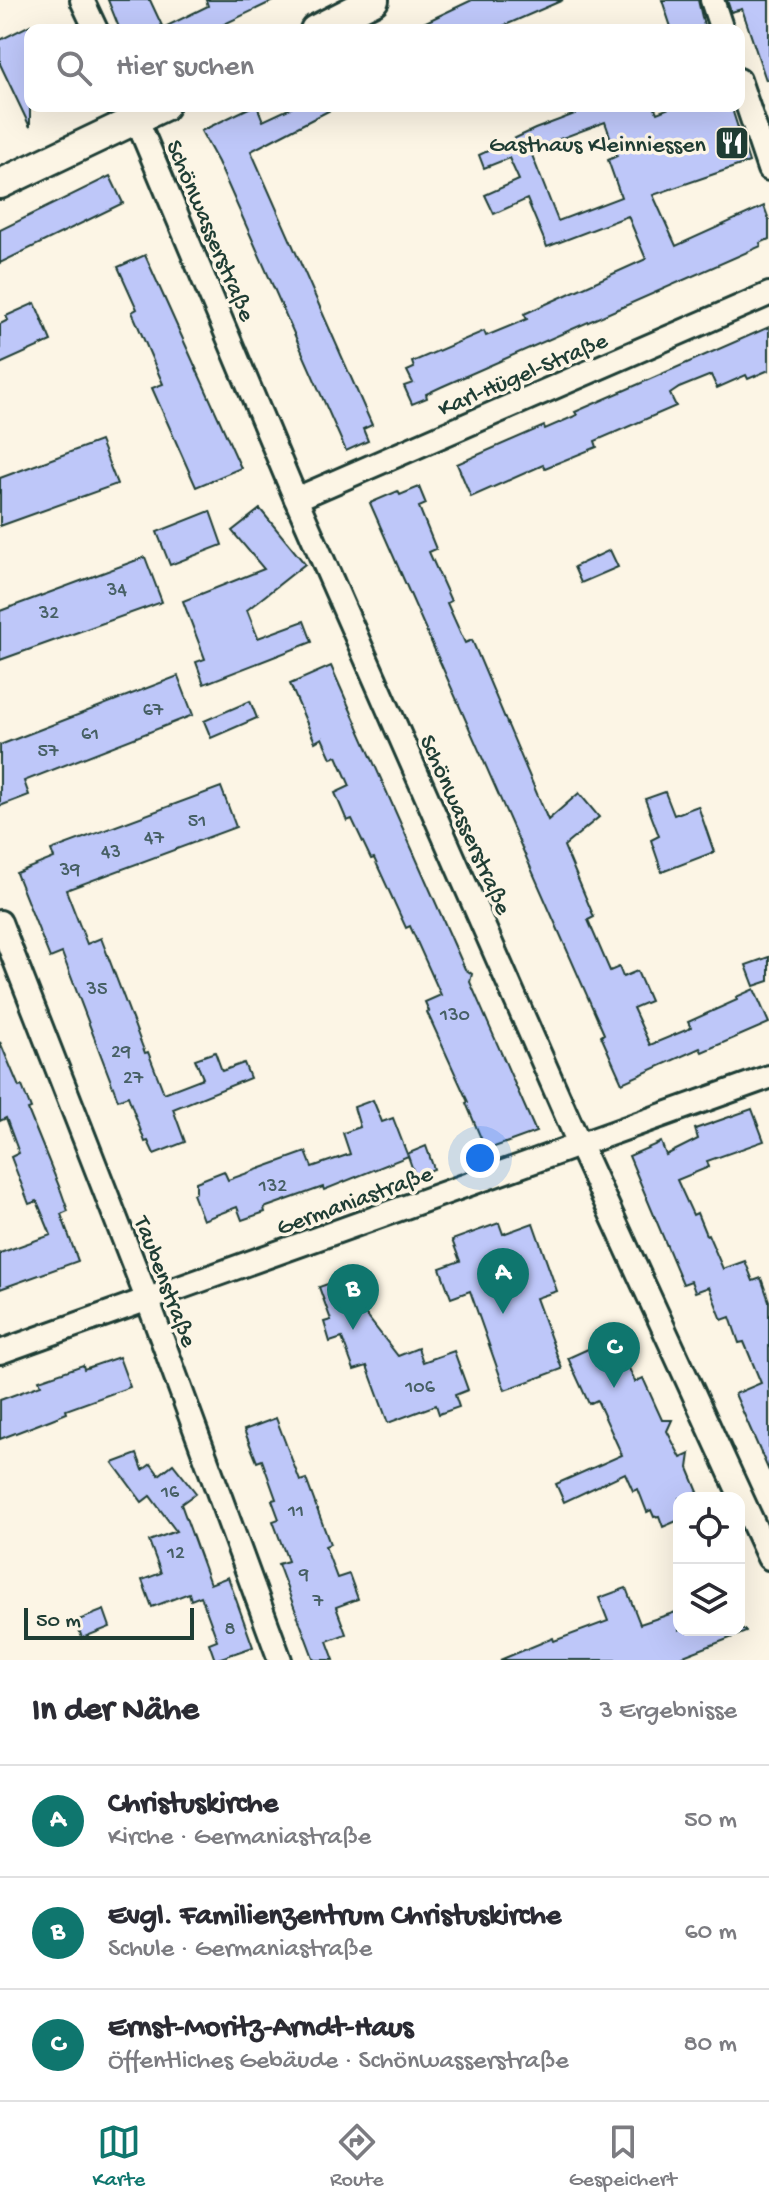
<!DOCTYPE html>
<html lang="de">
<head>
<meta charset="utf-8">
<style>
	body { margin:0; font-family:"Gochi Hand",sans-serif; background:#f2f2f3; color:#2b2b33 }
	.controls { position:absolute; right:24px; bottom:24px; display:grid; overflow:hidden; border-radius:16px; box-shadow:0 8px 32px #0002 }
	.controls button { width:72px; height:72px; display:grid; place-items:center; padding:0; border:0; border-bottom:2px solid #e1e1e2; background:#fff; color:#2b2b33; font:40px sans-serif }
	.scale { position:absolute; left:24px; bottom:20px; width:170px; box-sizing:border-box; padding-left:8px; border:4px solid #1f3d34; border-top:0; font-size:22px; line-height:28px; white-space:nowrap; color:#1f3d34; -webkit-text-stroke:6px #fcf5e5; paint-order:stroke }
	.you { position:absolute; left:480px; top:1158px; width:28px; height:28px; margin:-20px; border:6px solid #fff; border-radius:50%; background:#1a73e8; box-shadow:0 0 0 12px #1a73e833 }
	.badge { display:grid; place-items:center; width:52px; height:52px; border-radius:50%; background:#0f766e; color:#fff; font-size:26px; font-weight:700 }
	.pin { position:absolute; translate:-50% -66px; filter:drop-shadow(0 2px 4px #0008) }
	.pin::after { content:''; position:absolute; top:42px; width:28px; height:24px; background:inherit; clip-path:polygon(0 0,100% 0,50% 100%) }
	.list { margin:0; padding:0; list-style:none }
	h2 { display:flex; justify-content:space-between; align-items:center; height:104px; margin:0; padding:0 32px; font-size:34px }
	h2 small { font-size:26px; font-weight:400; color:#7c7c81 }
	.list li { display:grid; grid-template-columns:52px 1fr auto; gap:24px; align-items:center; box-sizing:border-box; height:112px; padding:0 32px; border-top:2px solid #e1e1e2 }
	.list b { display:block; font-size:30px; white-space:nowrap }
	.list p { margin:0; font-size:26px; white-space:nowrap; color:#7c7c81 }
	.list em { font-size:26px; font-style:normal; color:#7c7c81 }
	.icon { flex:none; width:44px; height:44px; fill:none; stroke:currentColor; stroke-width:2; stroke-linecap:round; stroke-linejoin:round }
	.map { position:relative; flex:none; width:769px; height:1660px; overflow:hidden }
	.search { position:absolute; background:#fff; box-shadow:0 8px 32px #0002; left:24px; right:24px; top:24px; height:88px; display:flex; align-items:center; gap:20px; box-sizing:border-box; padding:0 28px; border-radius:16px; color:#7c7c81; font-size:30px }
	.sheet { height:440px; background:#fff }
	nav { display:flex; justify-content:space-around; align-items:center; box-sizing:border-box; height:112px; border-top:2px solid #e1e1e2; background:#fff; font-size:22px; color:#7c7c81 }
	nav a { display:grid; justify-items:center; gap:4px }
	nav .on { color:#0f766e }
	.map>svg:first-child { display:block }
</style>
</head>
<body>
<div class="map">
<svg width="769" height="1660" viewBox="0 0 769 1660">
	<rect width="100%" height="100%" fill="#fcf5e5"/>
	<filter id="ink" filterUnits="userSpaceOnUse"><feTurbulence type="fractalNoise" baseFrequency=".0125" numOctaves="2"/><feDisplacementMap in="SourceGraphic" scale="16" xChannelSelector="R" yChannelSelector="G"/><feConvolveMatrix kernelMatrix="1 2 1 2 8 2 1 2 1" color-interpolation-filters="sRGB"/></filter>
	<g filter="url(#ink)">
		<g fill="#bec7f9" stroke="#1f3d34" stroke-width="2" fill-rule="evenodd">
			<polygon points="108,0 150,0 163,28 208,6 206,0 275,0 212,30 120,30"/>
			<polygon points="472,0 563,0 494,30 409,30"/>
			<polygon points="662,0 698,0 705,30 672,30"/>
			<polygon points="727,0 769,0 769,79 766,80 742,9 731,12"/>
			<polygon points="30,25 30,127 0,64 0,40"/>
			<polygon points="253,106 257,106 263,121 295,106 338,106 251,151 372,425 363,429 368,441 346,451 218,162 201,131"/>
			<path d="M572,106h82l3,7 17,-7h57l18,56 -96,33 23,51 88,-40 5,14v19l-9,4 1,3 -320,141 -15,7 1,4 -15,6 -8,-18 9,-3 -6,-12 7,-3 -2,-6 72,-31 2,5 41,-17 -3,-5 122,-55 -18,-43 -81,31 -20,-48 -33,15 -9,-19 34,-15 -10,-22 -25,10 -5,-13 56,-26 40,-15zM605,122l12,34 -9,4 13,37 -63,24 -28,-71z"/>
			<polygon points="110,176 123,203 0,263 0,230"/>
			<polygon points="145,255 241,468 196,487 152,388 163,384 132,312 137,309 118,267"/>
			<polygon points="35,303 51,341 0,364 0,324 8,320 6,316"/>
			<polygon points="769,327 769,370 748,379 746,375 717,388 711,375 679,388 670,394 676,406 595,441 597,447 545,468 543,465 471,497 457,464 544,426 545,429 577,415 575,412"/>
			<polygon points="100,441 117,484 0,526 0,478"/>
			<polygon points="419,487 426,504 419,507 436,549 429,552 451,601 447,603 465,643 472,640 548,820 579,793 599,817 564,846 594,917 588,920 610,971 619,967 623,977 637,971 650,1001 633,1008 650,1045 691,1028 688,1022 737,1000 736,997 754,989 769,1023 702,1052 700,1048 622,1083 601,1036 604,1034 370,503 398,491 400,495"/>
			<polygon points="260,509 305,564 247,610 258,638 304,621 312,642 204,684 196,662 205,659 183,601 264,569 232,531"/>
			<polygon points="210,511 222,545 170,565 157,532"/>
			<polygon points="610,550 618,567 581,583 574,567"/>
			<polygon points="145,557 162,602 0,660 0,611"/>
			<polygon points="331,666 465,969 472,974 470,982 536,1132 486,1150 466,1103 468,1102 427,1012 429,1011 425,1002 441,995 410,926 406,928 374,858 371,859 352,819 347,821 335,793 350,786 337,756 331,758 322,738 315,742 290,684"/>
			<polygon points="178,676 193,715 24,781 29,795 0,806 0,745"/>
			<polygon points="250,701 257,718 211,738 204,721"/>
			<polygon points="221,787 236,827 66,890 87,944 101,938 145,1053 148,1052 164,1093 203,1078 195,1059 215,1052 222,1071 244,1063 250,1078 173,1109 185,1142 154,1154 148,1141 145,1142 128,1096 118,1100 62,953 50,958 16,873 54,858 51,850"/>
			<polygon points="665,792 674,815 698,806 714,852 662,872 651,840 659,836 645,799"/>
			<polygon points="769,957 769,981 754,986 746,965"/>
			<polygon points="0,1042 19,1087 22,1086 31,1109 28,1110 61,1191 68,1211 61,1214 78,1261 0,1289 0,1253 51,1235 37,1201 29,1204 11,1157 19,1153 6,1118 0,1121"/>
			<polygon points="373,1100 382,1122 393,1118 407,1154 426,1146 434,1169 415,1176 408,1156 324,1190 323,1187 264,1208 265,1212 242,1220 237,1207 203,1220 193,1194 196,1192 196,1182 224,1171 228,1180 306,1152 312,1167 350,1154 343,1133 360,1127 354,1107"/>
			<polygon points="752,1109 764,1141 707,1161 709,1167 677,1180 693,1215 697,1213 706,1235 708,1234 723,1269 745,1261 753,1281 761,1278 769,1301 769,1471 735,1394 761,1383 744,1342 739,1343 730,1317 722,1320 709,1287 695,1292 691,1281 683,1284 629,1156 661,1142 666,1155 698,1139 695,1129"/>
			<polygon points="499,1223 503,1234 533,1223 557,1291 536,1298 562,1369 505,1390 470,1291 451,1298 440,1268 460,1261 452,1240"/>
			<polygon points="339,1280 398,1356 418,1348 423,1362 454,1351 468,1390 455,1395 459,1407 439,1414 436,1405 388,1423 367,1366 354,1370 342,1338 330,1342 324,1322 331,1320 319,1287"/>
			<polygon points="612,1342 616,1352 621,1350 635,1382 643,1378 662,1420 672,1420 667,1431 681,1458 690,1454 688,1468 698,1492 696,1493 698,1498 679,1498 679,1520 663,1527 659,1516 654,1517 651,1510 647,1512 638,1489 633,1491 625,1473 564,1502 556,1484 622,1455 597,1400 589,1404 568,1358 599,1344 601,1347"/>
			<polygon points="119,1357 130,1387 66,1410 67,1413 52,1419 0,1439 0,1400 41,1385 39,1380 83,1365 84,1369"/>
			<polygon points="276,1418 300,1481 306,1479 330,1544 325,1546 337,1578 349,1574 358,1599 336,1607 346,1634 327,1641 334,1660 314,1660 278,1564 288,1561 273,1521 279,1519 272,1500 276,1499 262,1460 257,1462 244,1430"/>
			<polygon points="137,1454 143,1470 151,1464 159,1475 173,1464 196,1493 181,1504 210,1584 228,1577 253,1647 215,1660 209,1643 217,1640 201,1596 191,1600 189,1593 152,1607 142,1580 161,1573 149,1541 176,1531 150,1496 142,1502 113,1463"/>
			<polygon points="626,1588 640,1624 679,1611 679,1630 745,1630 746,1632 673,1660 500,1660 553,1638 554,1641 608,1621 599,1598"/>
			<polygon points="104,1610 110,1627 82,1638 76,1621"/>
		</g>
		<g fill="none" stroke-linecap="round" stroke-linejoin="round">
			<g stroke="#1f3d34" stroke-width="28">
				<g id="minor">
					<polyline points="82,0 96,30"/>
					<polyline points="712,0 722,30"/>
					<polyline points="739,80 769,169"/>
					<polyline points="131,106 296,499 580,1146 769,1558"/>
					<polyline points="296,499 769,294"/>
					<polyline points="0,922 148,1301 280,1660"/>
					<polyline points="0,1352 769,1077"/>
				</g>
			</g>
			<g stroke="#1f3d34" stroke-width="34">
				<g id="tertiary">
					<polyline points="315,30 374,0"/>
					<polyline points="0,184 164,106"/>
				</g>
			</g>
			<use href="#minor" stroke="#fcf5e5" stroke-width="22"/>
			<use href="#tertiary" stroke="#fcf5e5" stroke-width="28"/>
		</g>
	</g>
	<defs>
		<g id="restaurant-square" transform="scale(1.8)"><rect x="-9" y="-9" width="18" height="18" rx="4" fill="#1f3d34" stroke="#fcf5e5"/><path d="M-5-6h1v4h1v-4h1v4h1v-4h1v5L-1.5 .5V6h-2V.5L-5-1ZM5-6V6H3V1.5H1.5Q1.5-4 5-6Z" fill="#fff"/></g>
	</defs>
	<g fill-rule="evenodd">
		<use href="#restaurant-square" x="732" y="143"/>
	</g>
	<g text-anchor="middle" stroke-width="7" stroke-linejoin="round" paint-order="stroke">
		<g font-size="20" fill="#476065">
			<text x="117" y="595">34</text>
			<text x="49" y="618">32</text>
			<text x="153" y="715">67</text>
			<text x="90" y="739">61</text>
			<text x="48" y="756">57</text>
			<text x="197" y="826">51</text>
			<text x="154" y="843">47</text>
			<text x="111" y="857">43</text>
			<text x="70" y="875">39</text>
			<text x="97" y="994">35</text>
			<text x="455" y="1020">130</text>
			<text x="121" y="1057">29</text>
			<text x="133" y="1083">27</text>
			<text x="273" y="1191">132</text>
			<text x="420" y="1392">106</text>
			<text x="170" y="1497">16</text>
			<text x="296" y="1516">11</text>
			<text x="176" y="1558">12</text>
			<text x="304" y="1580">9</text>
			<text x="318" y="1606">7</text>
			<text x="230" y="1634">8</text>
		</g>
		<g font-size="24" fill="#1f3d34" stroke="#fcf5e5" text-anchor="end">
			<text x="706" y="151">Gasthaus Kleinniessen</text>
		</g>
		<g font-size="24" fill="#1f3d34" stroke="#fcf5e5">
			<text transform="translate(212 230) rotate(67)" y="8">Schönwasserstraße</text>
			<text transform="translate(522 373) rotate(-23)" y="8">Karl-Hügel-Straße</text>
			<text transform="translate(467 824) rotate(66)" y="8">Schönwasserstraße</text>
			<text transform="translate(354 1199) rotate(-20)" y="8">Germaniastraße</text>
			<text transform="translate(167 1281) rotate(69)" y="8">Taubenstraße</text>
		</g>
	</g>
</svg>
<div class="controls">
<button><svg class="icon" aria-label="locate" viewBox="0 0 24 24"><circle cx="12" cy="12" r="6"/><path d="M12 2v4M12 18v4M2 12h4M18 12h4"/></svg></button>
<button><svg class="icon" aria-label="layers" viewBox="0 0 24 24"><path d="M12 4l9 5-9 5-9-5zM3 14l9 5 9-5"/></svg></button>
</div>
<div class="scale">50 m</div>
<div class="you"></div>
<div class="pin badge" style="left:503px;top:1314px">A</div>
<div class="pin badge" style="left:353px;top:1330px">B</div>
<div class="pin badge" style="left:614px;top:1388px">C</div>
<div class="search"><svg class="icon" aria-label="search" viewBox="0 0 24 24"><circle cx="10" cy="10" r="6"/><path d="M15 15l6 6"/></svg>Hier suchen</div>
</div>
<section class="sheet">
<h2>In der Nähe<small>3 Ergebnisse</small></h2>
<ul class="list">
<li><span class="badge">A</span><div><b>Christuskirche</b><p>Kirche · Germaniastraße</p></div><em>50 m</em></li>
<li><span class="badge">B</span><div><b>Evgl. Familienzentrum Christuskirche</b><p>Schule · Germaniastraße</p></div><em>60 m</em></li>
<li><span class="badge">C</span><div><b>Ernst-Moritz-Arndt-Haus</b><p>Öffentliches Gebäude · Schönwasserstraße</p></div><em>80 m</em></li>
</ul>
</section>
<nav>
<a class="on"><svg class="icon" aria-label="map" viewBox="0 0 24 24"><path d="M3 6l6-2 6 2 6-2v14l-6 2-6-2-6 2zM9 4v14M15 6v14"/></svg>Karte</a>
<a><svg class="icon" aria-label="directions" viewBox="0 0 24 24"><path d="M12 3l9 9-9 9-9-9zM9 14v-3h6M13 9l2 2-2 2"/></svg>Route</a>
<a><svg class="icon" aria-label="saved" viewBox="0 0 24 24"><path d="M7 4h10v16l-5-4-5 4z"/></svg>Gespeichert</a>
</nav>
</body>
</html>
